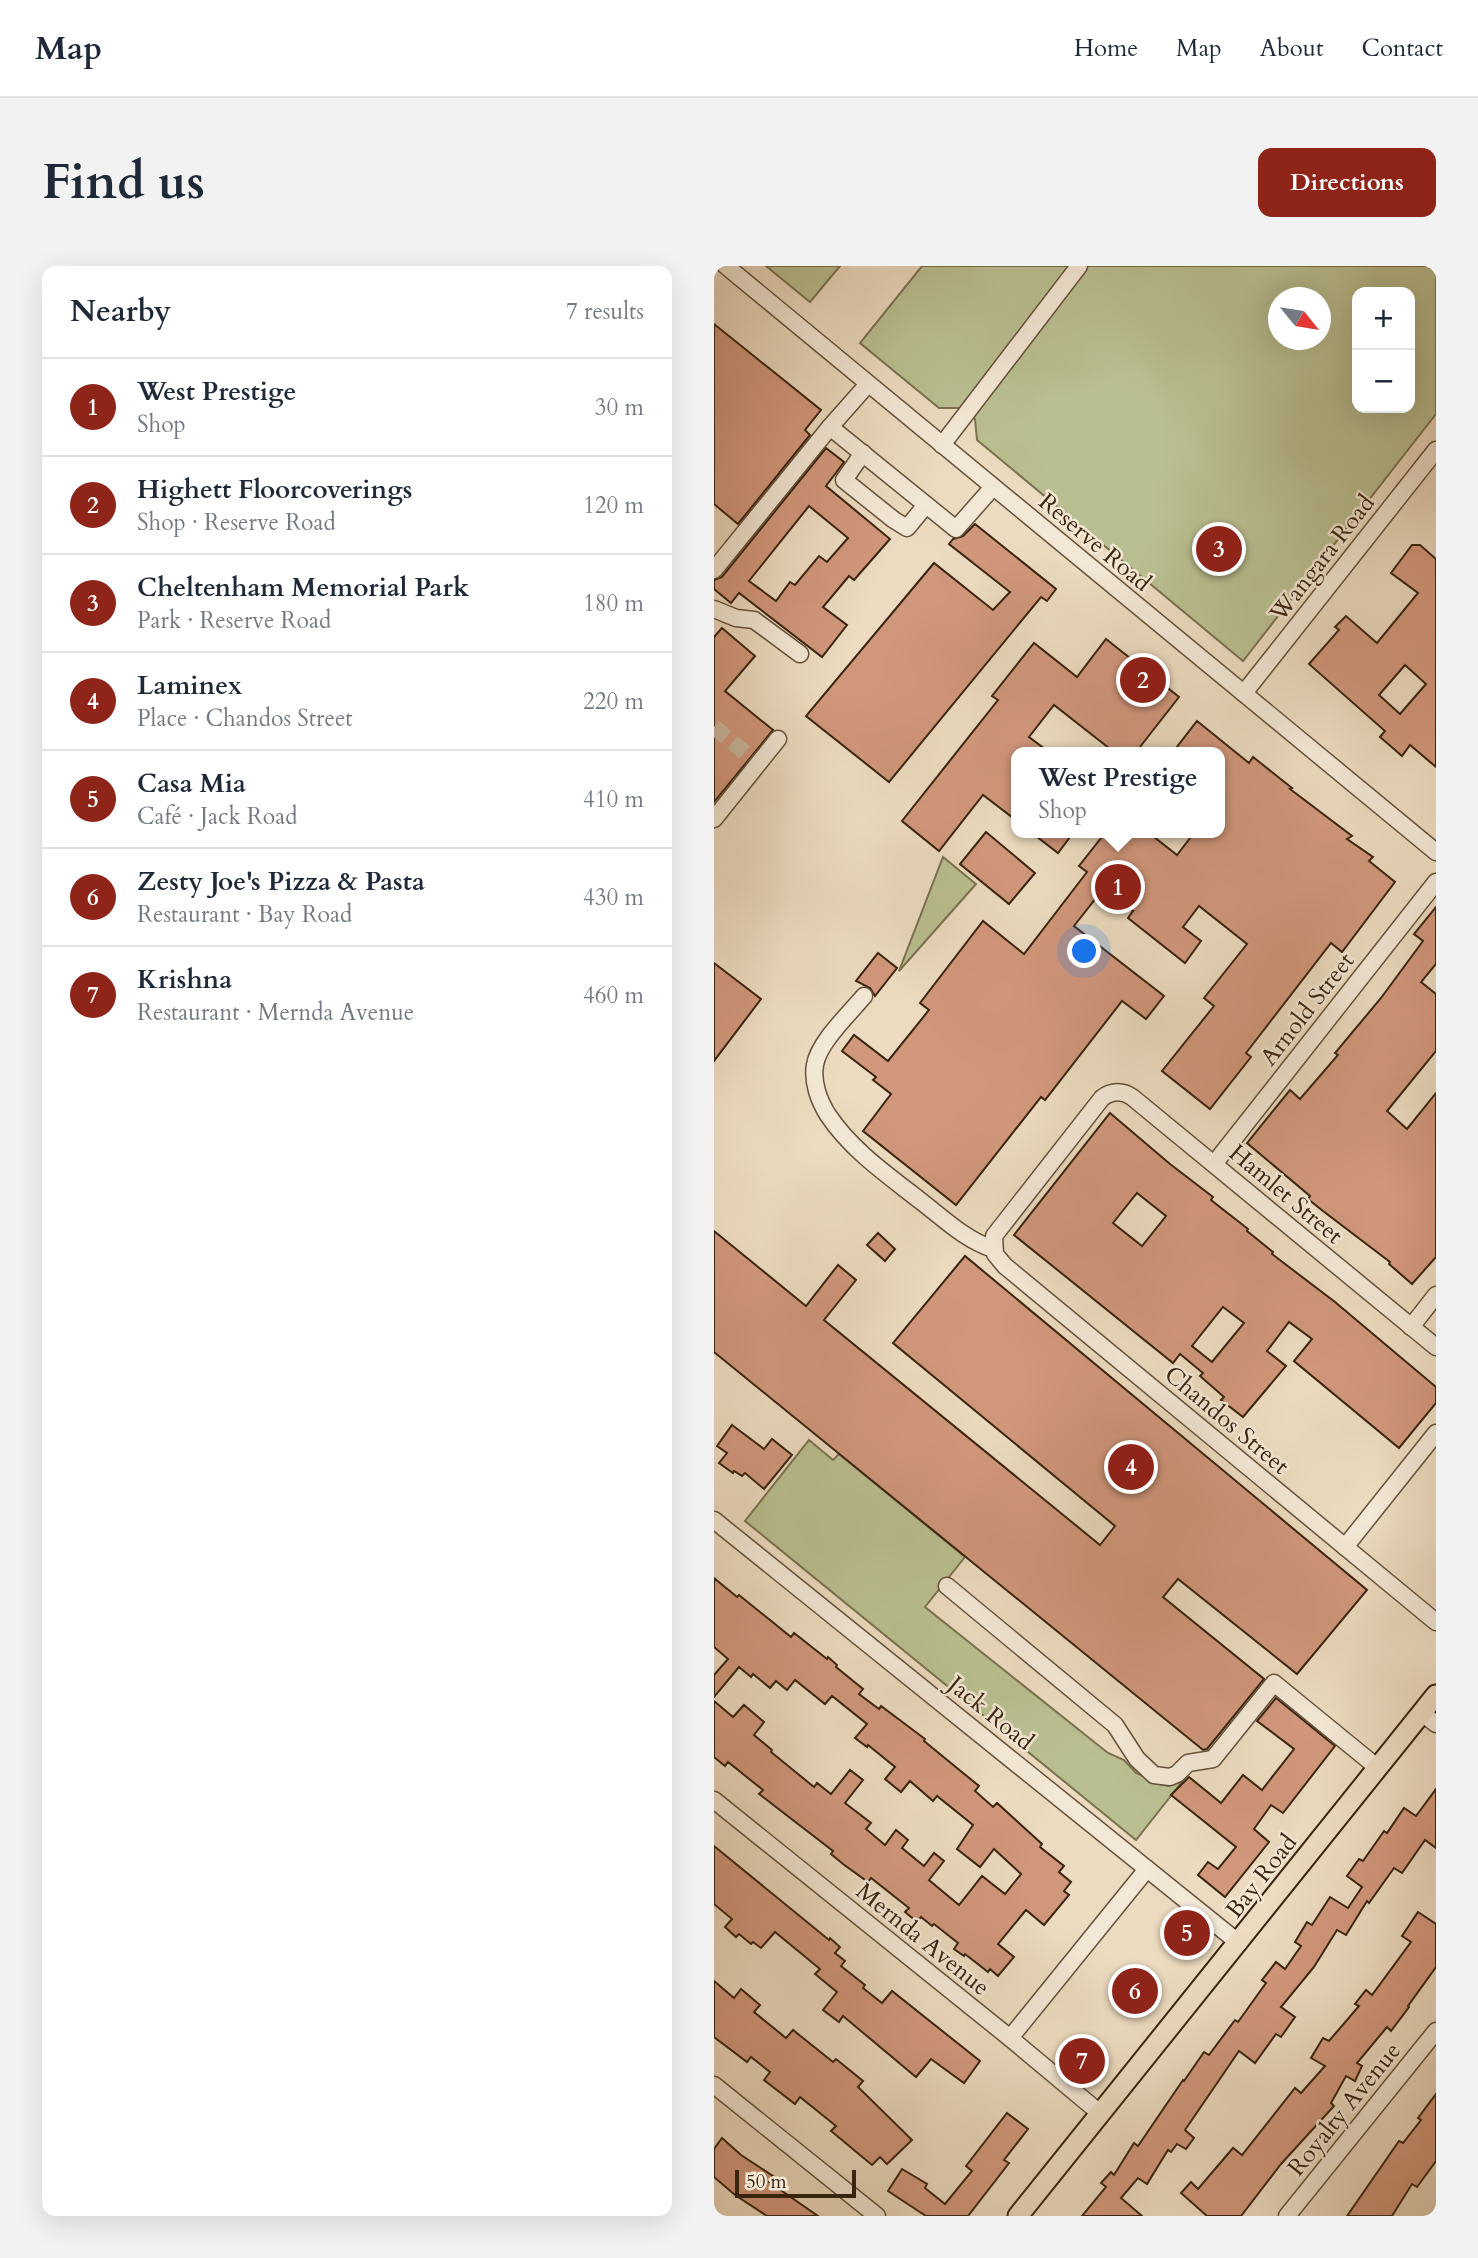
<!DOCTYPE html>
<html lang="en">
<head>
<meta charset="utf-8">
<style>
	body { margin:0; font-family:Cardo,serif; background:#f2f2f3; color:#1f2937 }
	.controls { position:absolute; right:21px; top:21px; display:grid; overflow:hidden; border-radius:14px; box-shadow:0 7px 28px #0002 }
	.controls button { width:63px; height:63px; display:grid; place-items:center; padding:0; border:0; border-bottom:2px solid #e0e1e3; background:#fff; color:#1f2937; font:35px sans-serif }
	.compass { position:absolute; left:554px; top:21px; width:63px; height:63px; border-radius:50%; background:#fff; box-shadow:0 7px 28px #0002; rotate:120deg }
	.scale { position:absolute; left:21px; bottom:18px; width:121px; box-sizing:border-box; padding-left:7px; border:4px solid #39240e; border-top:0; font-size:19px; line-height:24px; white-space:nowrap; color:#39240e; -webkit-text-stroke:5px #f3e8d6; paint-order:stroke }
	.you { position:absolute; left:371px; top:686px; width:24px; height:24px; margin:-18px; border:5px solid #fff; border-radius:50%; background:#1a73e8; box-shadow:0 0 0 10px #1a73e833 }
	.badge { display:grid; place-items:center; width:46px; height:46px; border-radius:50%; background:#8f2418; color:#fff; font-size:23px; font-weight:700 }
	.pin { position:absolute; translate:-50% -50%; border:4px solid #fff; box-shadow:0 2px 7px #0006 }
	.popup { position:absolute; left:297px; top:481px; width:214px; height:91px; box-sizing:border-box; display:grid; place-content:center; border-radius:14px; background:#fff; filter:drop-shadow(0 2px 5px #0005); font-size:23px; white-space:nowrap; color:#747a83 }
	.popup b { font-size:26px; color:#1f2937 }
	.popup::after { content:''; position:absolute; left:50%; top:100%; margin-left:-14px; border:14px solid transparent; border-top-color:#fff }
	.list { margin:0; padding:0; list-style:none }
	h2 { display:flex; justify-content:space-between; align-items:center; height:91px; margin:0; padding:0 28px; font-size:30px }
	h2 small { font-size:23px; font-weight:400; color:#747a83 }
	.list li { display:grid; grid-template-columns:46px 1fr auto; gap:21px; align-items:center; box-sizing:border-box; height:98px; padding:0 28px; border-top:2px solid #e0e1e3 }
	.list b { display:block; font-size:26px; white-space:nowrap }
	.list p { margin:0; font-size:23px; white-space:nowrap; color:#747a83 }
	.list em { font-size:23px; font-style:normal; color:#747a83 }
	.map { position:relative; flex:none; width:722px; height:1950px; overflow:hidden; border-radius:14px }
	header { display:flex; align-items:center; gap:42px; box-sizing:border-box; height:98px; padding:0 35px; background:#fff; border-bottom:2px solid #e0e1e3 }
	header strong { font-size:33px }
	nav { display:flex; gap:38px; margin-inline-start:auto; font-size:24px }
	.intro { display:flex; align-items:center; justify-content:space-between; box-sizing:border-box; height:168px; padding:0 42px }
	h1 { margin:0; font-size:49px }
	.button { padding:18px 32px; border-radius:14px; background:#8f2418; color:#fff; font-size:24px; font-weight:700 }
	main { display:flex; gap:42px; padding:0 42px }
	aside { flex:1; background:#fff; border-radius:14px; box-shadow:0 7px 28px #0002 }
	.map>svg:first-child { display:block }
</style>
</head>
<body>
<header>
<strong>Map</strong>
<nav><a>Home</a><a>Map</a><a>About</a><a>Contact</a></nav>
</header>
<div class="intro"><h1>Find us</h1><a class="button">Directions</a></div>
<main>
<aside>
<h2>Nearby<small>7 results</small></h2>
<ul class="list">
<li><span class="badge">1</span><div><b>West Prestige</b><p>Shop</p></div><em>30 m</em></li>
<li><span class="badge">2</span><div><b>Highett Floorcoverings</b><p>Shop · Reserve Road</p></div><em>120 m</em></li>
<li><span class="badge">3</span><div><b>Cheltenham Memorial Park</b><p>Park · Reserve Road</p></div><em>180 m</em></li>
<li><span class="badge">4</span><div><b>Laminex</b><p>Place · Chandos Street</p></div><em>220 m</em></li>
<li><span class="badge">5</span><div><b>Casa Mia</b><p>Café · Jack Road</p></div><em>410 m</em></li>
<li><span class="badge">6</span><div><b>Zesty Joe's Pizza &amp; Pasta</b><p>Restaurant · Bay Road</p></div><em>430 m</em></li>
<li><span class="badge">7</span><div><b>Krishna</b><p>Restaurant · Mernda Avenue</p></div><em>460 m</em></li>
</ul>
</aside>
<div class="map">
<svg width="722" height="1950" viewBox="0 0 722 1950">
	<rect width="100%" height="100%" fill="#ecdbc0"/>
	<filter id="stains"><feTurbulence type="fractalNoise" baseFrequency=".00286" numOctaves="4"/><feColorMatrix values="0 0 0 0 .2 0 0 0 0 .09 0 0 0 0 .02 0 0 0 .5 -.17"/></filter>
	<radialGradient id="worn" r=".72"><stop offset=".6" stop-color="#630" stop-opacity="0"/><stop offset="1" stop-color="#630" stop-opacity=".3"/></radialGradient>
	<g fill="#babf91" stroke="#7a7250" stroke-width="2" fill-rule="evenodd">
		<polygon points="52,0 126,0 96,36"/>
		<path d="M208,0h514v148l-193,247 -266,-221 -2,-21 -15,-11h-21l-79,-65zM643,26h53v116h-53zM564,32h42v42h-42z"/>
		<polygon points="229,591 262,618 185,705"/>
		<polygon points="95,1174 119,1194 125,1188 251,1291 211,1341 394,1487 410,1494 422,1507 446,1518 455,1520 471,1512 422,1574 31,1255"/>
	</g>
	<g fill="#d1977c" stroke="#39240e" stroke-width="2" fill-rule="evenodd">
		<polygon points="0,58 107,144 91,164 96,169 24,258 0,238"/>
		<path d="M112,182l18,14 -18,24 64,53 -36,41 -5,-4 -26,31 24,18 -25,32 -83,-64 -8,10 -17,-14v-9l8,-3zM95,240l39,32 -21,24 -8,-6 -24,29 -5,-3 -14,19 -27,-20z"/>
		<polygon points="261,258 342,323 333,335 327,331 175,516 92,450 220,297 279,344 296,326 235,278 239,273 249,270"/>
		<path d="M698,279h8l16,14v208l-26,-22 -8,11 -22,-19 5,-6 -76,-67 30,-34 -4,-3 11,-11 31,27 41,-50 -27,-20zM691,399l21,19 -26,30 -21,-19z"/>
		<polygon points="8,362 41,390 11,425 59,464 0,536 0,371"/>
		<polygon points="392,373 465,431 422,486 400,486 340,439 315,471 335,486 303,486 303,555 269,529 225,585 188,555 284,434 278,430 320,377 363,411"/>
		<polygon points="483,455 535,497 539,491 578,522 576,523 638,570 633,573 659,591 655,595 681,616 628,686 617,677 532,787 537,791 496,843 448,805 500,740 490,732 533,678 485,640 469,661 487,675 471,697 414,652 419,645 390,622 360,660 450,730 432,753 408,735 331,834 327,831 242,939 149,865 177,828 159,814 162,811 128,785 140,769 174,795 215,744 206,737 269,655 310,688 373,606 365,600 391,567 435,567 463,589 480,567 506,567 506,486 459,486"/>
		<polygon points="272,566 321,607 295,638 246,598"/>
		<polygon points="318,567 359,567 344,587"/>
		<polygon points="722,641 722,698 707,716 722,728 722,785 673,845 693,863 722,827 722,991 698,1018 675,998 676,996 609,945 594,933 596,930 533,877 576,824 586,833 624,789 621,787 667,732 709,675 700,668"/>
		<polygon points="164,687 183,702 161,730 156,722 142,715"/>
		<polygon points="0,697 47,733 0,795"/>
		<path d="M396,847l60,51 43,33 -2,3 37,29 -1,2 26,21 -1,2 63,48 101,85v16l-37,45 -105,-87 18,-22 -23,-17 -22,29 19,15 -43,51 -22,-17 3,-3 -24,-21 3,-3 -23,-19 -7,9 -159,-128zM423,927l29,23 -24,30 -29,-23zM509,1041l21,16 -32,39 -20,-16z"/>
		<polygon points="0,965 92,1040 124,999 142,1014 110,1054 386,1279 401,1260 179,1077 251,990 653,1324 583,1408 464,1313 449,1331 550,1413 493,1483 489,1484 0,1086"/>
		<polygon points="164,967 181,983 171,995 153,979"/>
		<polygon points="18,1159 50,1183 58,1173 78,1189 50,1223 31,1207 28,1210 20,1205 19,1207 5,1197 13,1187 3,1180"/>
		<polygon points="0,1312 23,1331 25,1329 77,1371 80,1367 113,1393 114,1391 123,1399 122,1401 149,1423 145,1428 165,1443 167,1440 211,1473 210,1475 265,1520 261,1525 279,1541 283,1537 328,1578 326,1581 350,1600 345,1606 357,1616 350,1625 355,1629 330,1659 312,1644 284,1678 300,1691 284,1710 276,1703 274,1706 251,1688 250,1690 240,1683 244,1677 220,1658 218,1660 207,1651 203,1656 191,1646 195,1642 157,1612 154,1616 129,1598 117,1588 119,1585 45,1528 49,1524 14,1496 11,1500 0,1491 0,1435 19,1451 30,1439 50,1456 40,1469 58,1484 57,1486 100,1521 103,1517 117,1528 136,1504 149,1514 131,1537 157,1557 152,1563 171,1579 182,1564 194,1574 188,1582 210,1600 220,1587 230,1595 215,1614 245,1639 268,1610 291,1628 307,1608 280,1583 266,1601 243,1583 259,1559 223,1530 219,1535 196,1515 187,1526 171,1513 181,1501 154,1479 153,1481 141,1472 153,1458 118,1430 111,1438 81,1414 73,1424 62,1415 56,1422 39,1408 37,1411 25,1401 0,1431 0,1409 14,1393 0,1381"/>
		<polygon points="562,1432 621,1480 569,1547 557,1539 540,1563 555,1576 511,1631 484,1609 494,1596 504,1603 522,1581 457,1529 475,1511 507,1537 529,1509 548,1524 580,1483 543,1455"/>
		<polygon points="722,1523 722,1582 711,1574 688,1607 680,1602 655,1637 653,1635 632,1669 623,1664 600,1701 567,1741 581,1751 567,1771 562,1768 541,1797 525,1785 471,1864 480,1872 472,1883 463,1878 457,1886 454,1884 433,1918 424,1912 407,1932 428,1950 368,1950 392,1921 387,1917 397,1906 400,1909 420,1877 424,1880 469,1814 470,1815 490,1786 495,1789 521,1754 524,1756 552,1717 548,1714 562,1696 571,1703 587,1680 581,1676 593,1656 598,1659 616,1631 634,1642 648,1621 633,1610 645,1593 649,1595 670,1565 673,1567 690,1542 702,1550"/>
		<polygon points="0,1580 115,1674 116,1672 126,1681 121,1687 131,1695 127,1700 151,1719 149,1722 168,1737 178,1725 266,1795 250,1817 217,1793 202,1811 129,1750 125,1756 109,1744 123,1726 101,1708 106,1703 61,1666 47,1682 39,1676 37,1678 25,1668 22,1671 11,1661 18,1653 0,1638"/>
		<polygon points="704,1646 722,1658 722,1701 694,1740 695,1741 677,1765 673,1761 643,1797 648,1800 641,1815 632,1810 617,1837 620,1840 567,1898 527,1950 493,1950 467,1927 477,1916 484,1923 519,1882 528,1889 581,1822 587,1827 611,1800 597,1792 609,1772 615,1775 645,1740 641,1738 652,1724 658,1729 697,1676 688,1670"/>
		<polygon points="0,1715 20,1732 27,1723 46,1739 40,1746 72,1772 79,1764 119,1796 122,1793 149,1815 144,1821 198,1874 173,1898 166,1891 158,1899 117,1865 122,1860 86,1831 81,1838 50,1814 56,1806 37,1791 33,1796 0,1771"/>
		<polygon points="722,1828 722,1895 703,1921 698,1918 678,1950 633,1950 685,1875 689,1877 707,1854 704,1852"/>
		<polygon points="293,1847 314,1863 290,1894 295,1897 254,1950 212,1950 174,1925 188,1903 213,1918 211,1922 231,1938 258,1905 252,1900"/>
		<polygon points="8,1872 27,1889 59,1910 55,1916 104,1950 53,1950 21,1929 0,1911 0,1883"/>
	</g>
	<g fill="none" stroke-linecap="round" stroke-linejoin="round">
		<polyline stroke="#c8b69c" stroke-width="16" stroke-dasharray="16 8" stroke-linecap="butt" points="0,461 45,498"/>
		<g stroke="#66523a" stroke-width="19">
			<g id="minor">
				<polyline points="12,0 722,586"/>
				<polyline points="116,161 242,263 279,221"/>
				<polyline points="228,179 365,0"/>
				<polyline points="149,187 130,214 180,254 193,262 212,239"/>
				<polyline points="0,304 116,161 154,118"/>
				<polyline points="0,343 22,352 40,354 86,388"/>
				<polyline points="530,427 722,184"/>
				<polyline points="0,553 64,473"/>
				<path d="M150,730c-14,17 -46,47 -49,69 -3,17 4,36 13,50 24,36 61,61 94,87 23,18 44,38 71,47"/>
				<polyline points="500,898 722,616"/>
				<polyline points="697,1061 722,1029"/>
				<path d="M722,1081l-304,-250c-10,-7 -21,-6 -30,1l-108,138 1,18 10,12 431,356"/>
				<polyline points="0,1254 525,1677"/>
				<polyline points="631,1281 722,1167"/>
				<polyline points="233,1320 401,1459 423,1493 440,1509 456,1511 463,1508 474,1497 499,1493 560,1417 664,1502"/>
				<polyline points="708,1447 722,1458"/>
				<polyline points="0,1534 296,1772 387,1848"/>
				<polyline points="296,1772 433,1603"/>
				<polyline points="0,1819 163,1950"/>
				<polyline points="573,1950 722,1765"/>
			</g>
		</g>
		<g stroke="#39240e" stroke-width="23">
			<polyline id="major" points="304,1950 722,1429"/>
		</g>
		<use href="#minor" stroke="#f3e8d6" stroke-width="16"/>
		<use href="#major" stroke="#ecdbc0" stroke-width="19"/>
	</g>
	<g text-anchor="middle" stroke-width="5" stroke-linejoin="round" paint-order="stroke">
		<g font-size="24" fill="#39240e" stroke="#f3e8d6">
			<text transform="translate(381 276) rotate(40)" y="8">Reserve Road</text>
			<text transform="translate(608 292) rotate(-52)" y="8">Wangara Road</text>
			<text transform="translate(593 743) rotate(-52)" y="8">Arnold Street</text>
			<text transform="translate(572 928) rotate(40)" y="8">Hamlet Street</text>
			<text transform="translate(513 1154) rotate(40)" y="8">Chandos Street</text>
			<text transform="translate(277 1447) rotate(39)" y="8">Jack Road</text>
			<text transform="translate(547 1610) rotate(-52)" y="8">Bay Road</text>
			<text transform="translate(209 1673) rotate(39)" y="8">Mernda Avenue</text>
			<text transform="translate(630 1843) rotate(-51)" y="8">Royalty Avenue</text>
		</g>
	</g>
	<rect width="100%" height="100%" filter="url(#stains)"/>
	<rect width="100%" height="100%" fill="url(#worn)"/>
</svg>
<div class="controls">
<button>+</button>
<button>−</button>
</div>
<svg class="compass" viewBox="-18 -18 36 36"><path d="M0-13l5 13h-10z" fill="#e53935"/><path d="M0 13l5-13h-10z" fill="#747a83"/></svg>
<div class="scale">50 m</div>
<div class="you"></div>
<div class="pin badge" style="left:404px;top:621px">1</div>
<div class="popup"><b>West Prestige</b>Shop</div>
<div class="pin badge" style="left:429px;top:414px">2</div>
<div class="pin badge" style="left:505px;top:283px">3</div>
<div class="pin badge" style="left:417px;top:1201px">4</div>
<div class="pin badge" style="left:473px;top:1667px">5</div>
<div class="pin badge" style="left:421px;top:1725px">6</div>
<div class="pin badge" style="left:368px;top:1795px">7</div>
</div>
</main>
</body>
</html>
